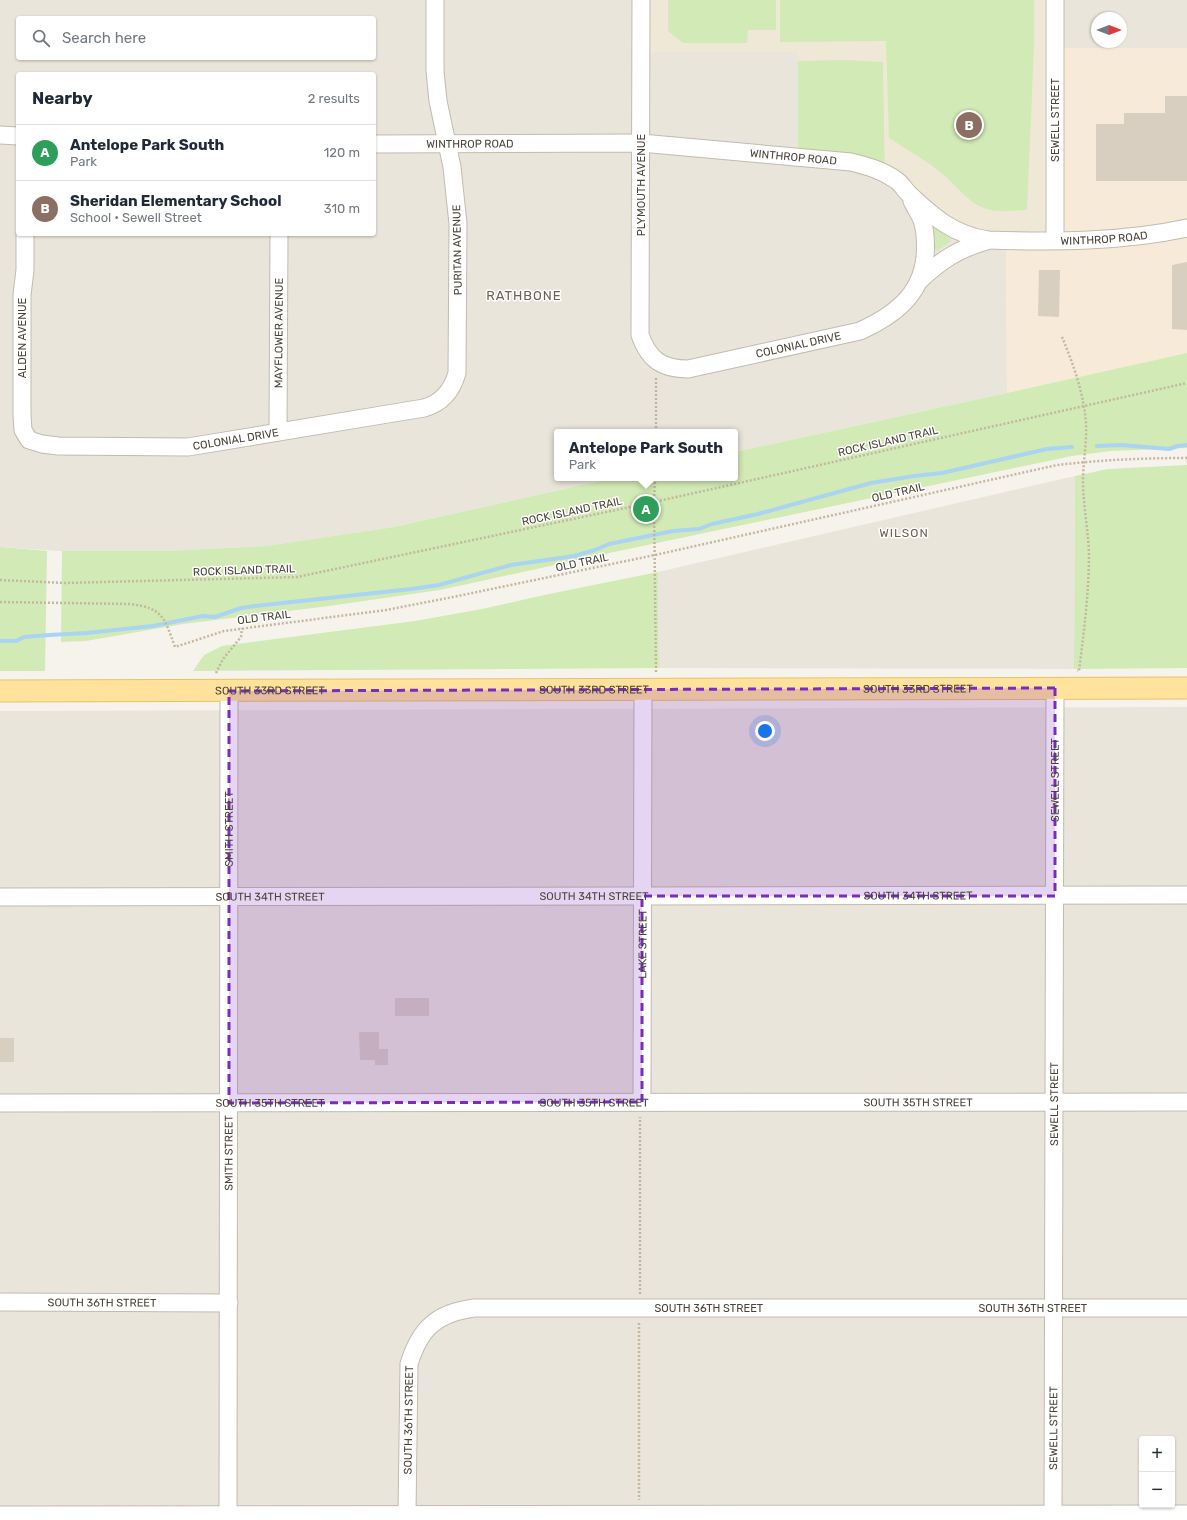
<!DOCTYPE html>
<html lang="en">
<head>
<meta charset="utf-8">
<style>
	body { margin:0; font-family:Rubik,sans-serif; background:#f6f6f7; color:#1f2937 }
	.controls { position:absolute; right:12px; bottom:12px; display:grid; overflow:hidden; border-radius:4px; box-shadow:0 1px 3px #0004 }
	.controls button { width:36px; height:36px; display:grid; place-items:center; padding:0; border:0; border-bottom:1px solid #e0e1e3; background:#fff; color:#1f2937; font:20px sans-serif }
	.compass { position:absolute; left:1091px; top:12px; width:36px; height:36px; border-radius:50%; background:#fff; box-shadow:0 1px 3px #0004; rotate:90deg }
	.you { position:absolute; left:765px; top:731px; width:14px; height:14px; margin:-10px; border:3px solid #fff; border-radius:50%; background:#1a73e8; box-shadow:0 0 0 6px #1a73e833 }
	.badge { display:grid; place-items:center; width:26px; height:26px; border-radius:50%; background:#fc3f1d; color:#fff; font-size:13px; font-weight:700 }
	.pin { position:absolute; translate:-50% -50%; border:2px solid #fff; box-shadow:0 1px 4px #0006 }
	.popup { position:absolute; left:554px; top:429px; width:184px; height:52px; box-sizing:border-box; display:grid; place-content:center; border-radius:4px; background:#fff; filter:drop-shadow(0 1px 3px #0005); font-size:13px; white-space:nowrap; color:#747a83 }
	.popup b { font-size:15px; color:#1f2937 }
	.popup::after { content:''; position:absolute; left:50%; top:100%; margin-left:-8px; border:8px solid transparent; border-top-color:#fff }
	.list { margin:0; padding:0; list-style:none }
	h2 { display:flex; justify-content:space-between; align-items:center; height:52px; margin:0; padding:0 16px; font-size:17px }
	h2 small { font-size:13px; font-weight:400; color:#747a83 }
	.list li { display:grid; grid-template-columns:26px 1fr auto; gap:12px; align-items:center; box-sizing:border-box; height:56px; padding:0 16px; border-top:1px solid #e0e1e3 }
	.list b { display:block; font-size:15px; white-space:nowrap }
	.list p { margin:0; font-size:13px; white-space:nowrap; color:#747a83 }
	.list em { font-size:13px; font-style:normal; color:#747a83 }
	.icon { flex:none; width:22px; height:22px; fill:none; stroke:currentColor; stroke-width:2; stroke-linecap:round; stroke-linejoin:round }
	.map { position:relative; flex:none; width:1187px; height:1520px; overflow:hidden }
	.search { position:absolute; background:#fff; box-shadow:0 1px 3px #0004; left:16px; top:16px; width:360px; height:44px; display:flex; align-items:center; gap:10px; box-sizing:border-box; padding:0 14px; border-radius:4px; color:#747a83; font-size:15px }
	.panel { position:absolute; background:#fff; box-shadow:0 1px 3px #0004; left:16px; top:72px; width:360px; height:164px; border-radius:4px }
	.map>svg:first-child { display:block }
</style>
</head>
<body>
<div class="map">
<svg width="1187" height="1520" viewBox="0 0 1187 1520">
	<rect width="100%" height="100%" fill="#f6f3ec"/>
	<g fill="#eae5da" fill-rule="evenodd">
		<path d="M0,0h641v52h157l53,110 155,79 1,152 -272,59v-20h-178v46h57l-220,49 -128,19 -98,5 -95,1 -73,-5zM18,18h356v40h-356zM18,74h356v160h-356z"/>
		<path d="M1055,0h132v48h-132zM1097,18h24v24h-24z"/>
		<polygon points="1075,476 1074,669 659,668 658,572"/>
		<path d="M1187,707v813h-1187v-809zM1142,1439h30v66h-30z"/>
	</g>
	<polygon fill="#f7ead8" points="1055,48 1187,48 1187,353 1007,393 1006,241"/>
	<polygon fill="#efe8d6" points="641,0 1055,0 1055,240 973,238 885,172 883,62 798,61 797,52 641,52"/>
	<g fill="#d2eab5">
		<polygon points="668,0 776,0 776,30 748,30 747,43 683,43 668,31"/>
		<path d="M780,0h254v47l-7,163c-12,0 -28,3 -40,-1 -20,-6 -31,-25 -47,-37 -16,-13 -34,-23 -51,-34l-3,-97 -106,1z"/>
		<polygon points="846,60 883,62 885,172 798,157 798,61"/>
		<polygon points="934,229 937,229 951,239 950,242 937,251 933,249 933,230"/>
		<polygon points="1187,353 1187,448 1111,451 1072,456 614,552 440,590 329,606 183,624 86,641 61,642 62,551 168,551 266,546 394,527 614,478 735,478 735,452 1007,393"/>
		<polygon points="1187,465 1187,668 1074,669 1075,476 1108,469"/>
		<polygon points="0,547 47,551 45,671 0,671"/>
		<polygon points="658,572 659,668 193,671 204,655 222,646 415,621 482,609 544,595"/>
	</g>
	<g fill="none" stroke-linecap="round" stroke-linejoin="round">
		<g stroke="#a9d4f2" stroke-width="4">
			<polyline points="1097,446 1121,445 1169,449 1178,446 1187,445"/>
			<polyline points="0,641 16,641 24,637 49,635 86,633 153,626 203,616 215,617 241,608 255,606 411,589 439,585 511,565 574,556 595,550 609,544 673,531 699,529 712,524 758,514 871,483 914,476 942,473 1047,449 1072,447"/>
		</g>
	</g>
	<g fill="#d8cfc1">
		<polygon points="1165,96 1187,96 1187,181 1096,181 1096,124 1124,124 1124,113 1165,113"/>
		<polygon points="1187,262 1187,330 1172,329 1172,265"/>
		<polygon points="1039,270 1060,270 1059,317 1038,316"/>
		<rect x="395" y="998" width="34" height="18"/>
		<polygon points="359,1032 379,1032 379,1049 388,1049 388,1065 375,1065 375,1060 360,1060"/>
		<rect x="0" y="1038" width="14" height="24"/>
	</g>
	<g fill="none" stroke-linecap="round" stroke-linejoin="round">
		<g stroke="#c2bbae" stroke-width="19">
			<g id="minor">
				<path id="s1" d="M641,0l-1,335c9,25 22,34 48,34l172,-38c33,-15 61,-35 65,-74 1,-13 1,-25 -3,-37 -3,-7 -7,-13 -10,-19"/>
				<polyline points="0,135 18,136"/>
				<path id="s2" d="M374,144l267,-1 210,19c16,4 31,8 45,18 5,3 8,9 12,13 25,24 46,42 80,47 67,2 134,2 199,-12"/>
				<path id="s3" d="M25,234v36l-3,25v120l1,15 6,10 13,4 16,2 130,1 236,-39c18,-5 28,-17 33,-35l1,-149 -6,-57 -14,-66 -3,-30v-71"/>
				<polyline points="1055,240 1055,0"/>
				<path d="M919,281c21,-20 39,-32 67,-40"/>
				<path id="s4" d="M278,432l1,-198"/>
				<path id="s5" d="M0,897l1187,-2"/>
				<path id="s6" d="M642,1102l1,-412"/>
				<path id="s7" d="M0,1103l1187,-1"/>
				<path id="s8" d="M0,1302l229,1"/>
				<path id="s9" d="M407,1514l2,-150c11,-36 28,-51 65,-56h713"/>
				<polyline points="0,1515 1187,1514"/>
				<path id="s10" d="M228,1520l1,-829"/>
				<path id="s11" d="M1053,1520l2,-832"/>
			</g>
		</g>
		<g stroke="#e6c16a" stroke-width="23">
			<g id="major">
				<path id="s12" d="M0,691l1187,-3"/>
			</g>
		</g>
		<g stroke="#c4b79f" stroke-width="2.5" stroke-dasharray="2 2" stroke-linecap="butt">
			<path d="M1062,337c11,26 23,60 24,88 1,18 -3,37 -3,55 0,24 5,48 6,73 0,40 -5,78 -10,118h-2"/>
			<polyline points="656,432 656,377"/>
			<polyline points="655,478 654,502 656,673"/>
			<polyline points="0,580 64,583 297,577 654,502 1187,383"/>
			<path d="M0,602l130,2c33,4 34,13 45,43l49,-16 162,-21 67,-13 202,-42 402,-90c43,-5 86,-7 130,-7"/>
			<polyline points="216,673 223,659 241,637 242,628"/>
			<polyline points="640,1294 640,1117"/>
			<polyline points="639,1323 639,1500"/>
		</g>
		<use href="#minor" stroke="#fff" stroke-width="17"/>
		<use href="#major" stroke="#ffe39c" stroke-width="21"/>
	</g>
	<path fill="#7b2cbf" fill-opacity="0.2" stroke="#7b2cbf" stroke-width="3" stroke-dasharray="8 5" stroke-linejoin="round" d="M1055,688v208h-413v206l-413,1v-412z"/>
	<g text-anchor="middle" stroke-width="3" stroke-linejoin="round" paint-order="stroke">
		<g font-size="11" fill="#4b4439" stroke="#fff">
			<text transform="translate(1055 120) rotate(-90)" y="4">SEWELL STREET</text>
			<text dy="4" stroke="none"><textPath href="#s2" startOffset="96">WINTHROP ROAD</textPath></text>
			<text dy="4" stroke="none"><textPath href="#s2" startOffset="420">WINTHROP ROAD</textPath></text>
			<text transform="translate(641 185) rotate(-90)" y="4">PLYMOUTH AVENUE</text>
			<text dy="4" stroke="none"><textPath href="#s2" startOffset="755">WINTHROP ROAD</textPath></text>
			<text transform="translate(457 250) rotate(-91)" y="4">PURITAN AVENUE</text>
			<text dy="4" stroke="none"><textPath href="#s4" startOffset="99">MAYFLOWER AVENUE</textPath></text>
			<text transform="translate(22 338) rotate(-90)" y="4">ALDEN AVENUE</text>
			<text dy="4" stroke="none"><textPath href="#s1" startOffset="512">COLONIAL DRIVE</textPath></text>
			<text dy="4" stroke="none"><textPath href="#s3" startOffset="416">COLONIAL DRIVE</textPath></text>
			<text transform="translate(888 441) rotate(-13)" y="4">ROCK ISLAND TRAIL</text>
			<text transform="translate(898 492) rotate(-13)" y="4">OLD TRAIL</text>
			<text transform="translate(572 511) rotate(-12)" y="4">ROCK ISLAND TRAIL</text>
			<text transform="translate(582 562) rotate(-12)" y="4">OLD TRAIL</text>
			<text transform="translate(244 570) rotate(-2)" y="4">ROCK ISLAND TRAIL</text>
			<text transform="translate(264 617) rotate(-7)" y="4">OLD TRAIL</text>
			<text dy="4" stroke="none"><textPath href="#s12" startOffset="918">SOUTH 33RD STREET</textPath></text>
			<text dy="4" stroke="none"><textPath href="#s12" startOffset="594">SOUTH 33RD STREET</textPath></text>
			<text dy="4" stroke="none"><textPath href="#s12" startOffset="270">SOUTH 33RD STREET</textPath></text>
			<text dy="4" stroke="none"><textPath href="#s11" startOffset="740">SEWELL STREET</textPath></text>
			<text dy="4" stroke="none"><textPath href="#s10" startOffset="691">SMITH STREET</textPath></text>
			<text dy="4" stroke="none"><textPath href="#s5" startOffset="594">SOUTH 34TH STREET</textPath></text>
			<text dy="4" stroke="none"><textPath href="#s5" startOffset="918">SOUTH 34TH STREET</textPath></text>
			<text dy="4" stroke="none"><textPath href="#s5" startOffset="270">SOUTH 34TH STREET</textPath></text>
			<text dy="4" stroke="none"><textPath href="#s6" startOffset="158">LAKE STREET</textPath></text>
			<text dy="4" stroke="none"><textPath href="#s7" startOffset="918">SOUTH 35TH STREET</textPath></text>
			<text dy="4" stroke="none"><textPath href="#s7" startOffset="270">SOUTH 35TH STREET</textPath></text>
			<text dy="4" stroke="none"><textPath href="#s7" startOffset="594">SOUTH 35TH STREET</textPath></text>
			<text dy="4" stroke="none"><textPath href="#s11" startOffset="416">SEWELL STREET</textPath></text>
			<text dy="4" stroke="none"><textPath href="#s10" startOffset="367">SMITH STREET</textPath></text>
			<text dy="4" stroke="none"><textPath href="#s8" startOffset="102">SOUTH 36TH STREET</textPath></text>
			<text dy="4" stroke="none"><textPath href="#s9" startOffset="477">SOUTH 36TH STREET</textPath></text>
			<text dy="4" stroke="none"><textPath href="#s9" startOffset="801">SOUTH 36TH STREET</textPath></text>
			<text dy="4" stroke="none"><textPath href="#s9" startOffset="94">SOUTH 36TH STREET</textPath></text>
			<text dy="4" stroke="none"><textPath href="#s11" startOffset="92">SEWELL STREET</textPath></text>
		</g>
		<g font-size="12" letter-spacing="1" fill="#6e6250" stroke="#fff">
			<text x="904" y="537">WILSON</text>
		</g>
		<g font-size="13" letter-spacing="1" fill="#6e6250" stroke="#fff">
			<text x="524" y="300">RATHBONE</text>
		</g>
	</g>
</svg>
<div class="controls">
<button>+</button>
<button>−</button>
</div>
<svg class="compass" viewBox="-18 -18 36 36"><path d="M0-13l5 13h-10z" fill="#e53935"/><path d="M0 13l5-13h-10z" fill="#747a83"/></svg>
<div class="you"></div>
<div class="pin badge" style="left:646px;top:509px;background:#2e9e5b">A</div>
<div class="popup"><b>Antelope Park South</b>Park</div>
<div class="pin badge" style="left:969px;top:125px;background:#8d6e63">B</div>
<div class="search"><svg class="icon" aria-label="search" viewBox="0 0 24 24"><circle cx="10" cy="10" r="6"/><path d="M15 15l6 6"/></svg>Search here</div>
<section class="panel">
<h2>Nearby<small>2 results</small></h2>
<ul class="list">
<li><span class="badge" style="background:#2e9e5b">A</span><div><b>Antelope Park South</b><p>Park</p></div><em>120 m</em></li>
<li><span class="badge" style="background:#8d6e63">B</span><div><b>Sheridan Elementary School</b><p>School · Sewell Street</p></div><em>310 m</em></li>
</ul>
</section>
</div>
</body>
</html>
